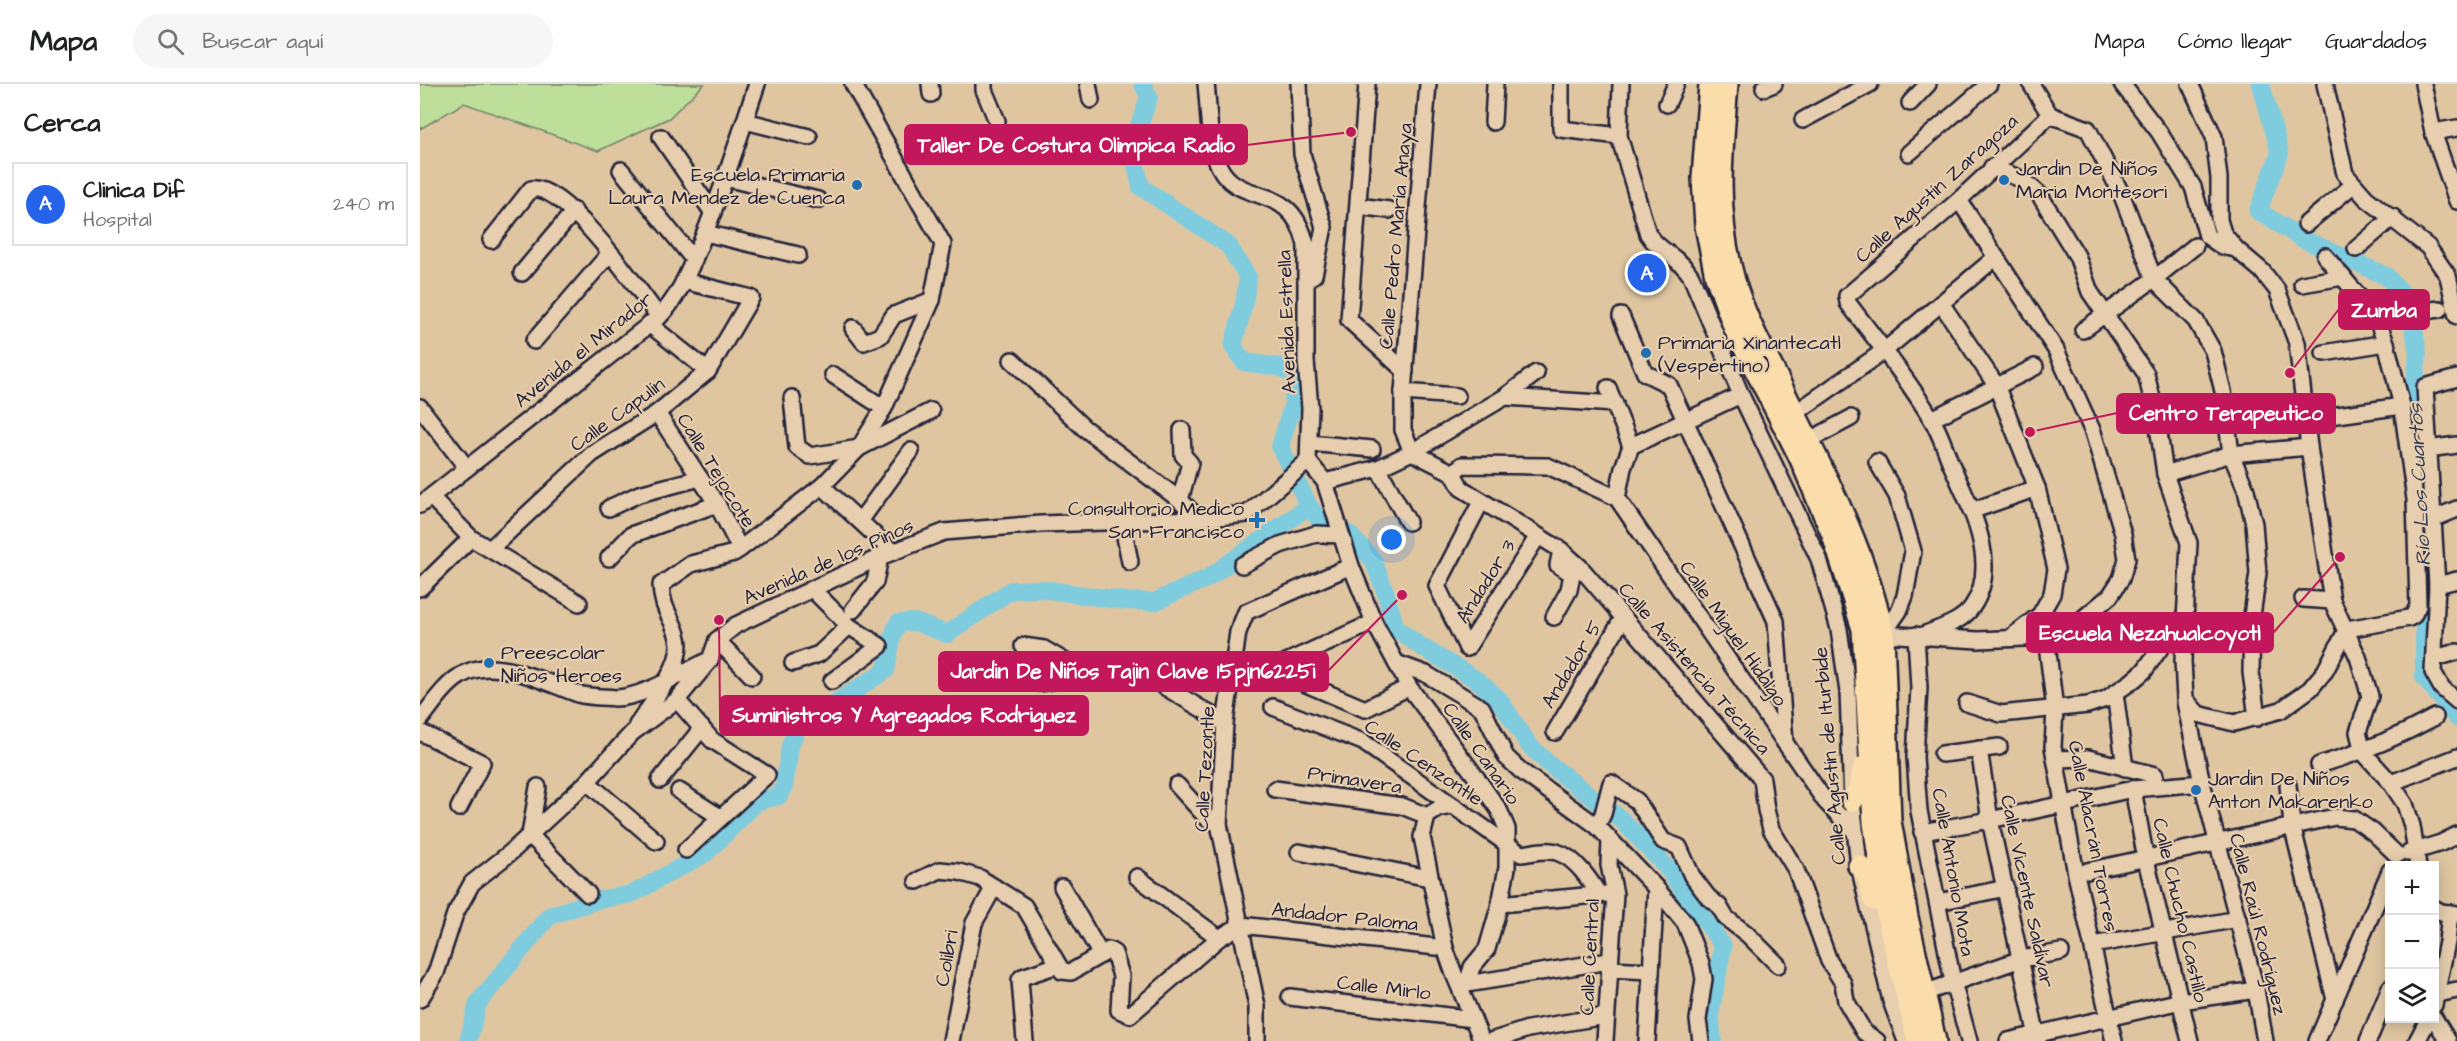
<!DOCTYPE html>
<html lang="es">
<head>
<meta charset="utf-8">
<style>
	body { margin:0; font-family:"Architects Daughter",sans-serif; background:#f6f6f6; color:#202124 }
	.controls { position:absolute; right:18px; bottom:18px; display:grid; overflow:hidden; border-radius:0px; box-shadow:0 3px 15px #0003 }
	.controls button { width:54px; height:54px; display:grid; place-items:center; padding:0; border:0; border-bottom:2px solid #e0e0e0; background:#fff; color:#202124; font:30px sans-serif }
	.you { position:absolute; left:972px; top:456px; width:21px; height:21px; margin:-15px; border:4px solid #fff; border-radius:50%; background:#1a73e8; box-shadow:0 0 0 9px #1a73e833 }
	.badge { display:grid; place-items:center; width:39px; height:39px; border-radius:50%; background:#2563eb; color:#fff; font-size:20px; font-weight:700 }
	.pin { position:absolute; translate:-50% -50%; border:3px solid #fff; box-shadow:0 2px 6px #0006 }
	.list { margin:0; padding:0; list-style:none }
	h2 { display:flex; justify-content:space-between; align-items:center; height:78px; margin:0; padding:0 24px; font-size:26px }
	h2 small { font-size:20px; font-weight:400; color:#757577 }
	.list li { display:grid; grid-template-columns:39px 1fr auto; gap:18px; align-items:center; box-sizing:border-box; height:84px; margin:0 12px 12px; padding:0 12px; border:2px solid #e0e0e0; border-radius:0px }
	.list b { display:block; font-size:22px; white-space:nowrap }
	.list p { margin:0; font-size:20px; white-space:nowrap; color:#757577 }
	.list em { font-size:20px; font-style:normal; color:#757577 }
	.icon { flex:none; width:33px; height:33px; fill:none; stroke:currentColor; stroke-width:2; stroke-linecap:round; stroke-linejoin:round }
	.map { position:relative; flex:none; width:2037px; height:957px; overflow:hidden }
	header { display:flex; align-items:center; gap:36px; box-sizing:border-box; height:84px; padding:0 30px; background:#fff; border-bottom:2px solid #e0e0e0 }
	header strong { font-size:28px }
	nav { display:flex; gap:33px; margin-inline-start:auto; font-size:21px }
	.search { width:420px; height:54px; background:#f6f6f6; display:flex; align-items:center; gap:15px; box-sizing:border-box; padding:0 21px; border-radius:33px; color:#757577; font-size:22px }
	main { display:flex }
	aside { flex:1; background:#fff }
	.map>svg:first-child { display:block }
</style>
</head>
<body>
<header>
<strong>Mapa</strong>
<div class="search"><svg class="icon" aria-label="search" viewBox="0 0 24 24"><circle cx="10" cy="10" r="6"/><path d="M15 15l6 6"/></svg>Buscar aquí</div>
<nav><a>Mapa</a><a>Cómo llegar</a><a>Guardados</a></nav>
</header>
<main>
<aside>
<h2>Cerca<small></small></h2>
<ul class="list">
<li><span class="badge">A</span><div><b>Clinica Dif</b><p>Hospital</p></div><em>240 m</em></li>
</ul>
</aside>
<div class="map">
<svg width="2037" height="957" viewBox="0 0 2037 957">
	<rect width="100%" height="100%" fill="#dfc6a1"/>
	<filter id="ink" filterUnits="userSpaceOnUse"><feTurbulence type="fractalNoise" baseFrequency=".0167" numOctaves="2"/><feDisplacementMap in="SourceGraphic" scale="12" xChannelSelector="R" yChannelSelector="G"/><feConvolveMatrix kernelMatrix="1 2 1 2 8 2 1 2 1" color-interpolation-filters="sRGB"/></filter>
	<g filter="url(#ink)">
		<polygon fill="#bddf99" stroke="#70806a" stroke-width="1.5" points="0,0 284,0 249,34 178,67 44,19 0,45"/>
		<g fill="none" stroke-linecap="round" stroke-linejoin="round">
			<g stroke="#80ccdf" stroke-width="18">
				<polyline points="723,0 729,13 714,57 714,73 721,103 808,161 828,193 824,220 813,262 824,278 860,283 875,293 873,319 860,363 889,422 900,437 929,450 953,476 965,507 976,544 1000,562 1057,596 1079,615 1109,661 1130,681 1202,736 1249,786 1303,862 1290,931 1293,957"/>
				<polyline points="1841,0 1860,69 1838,127 1883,155 1966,192 1988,215 1998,268 1992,330 2004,440 2004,593 2037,634"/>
				<polyline points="48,957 58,919 129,832 177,816 212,810 286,769 338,717 359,712 364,703 370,662 384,627 414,620 466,586 472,554 478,539 495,538 527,550 591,506 621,505 706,517 734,518 788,494 889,422"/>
			</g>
			<g stroke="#22223b" stroke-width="20">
				<g id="minor">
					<polyline points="510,0 511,10"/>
					<polyline points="564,0 564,6 577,37"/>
					<polyline points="668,0 671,16"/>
					<path d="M786,0c3,24 2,61 13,82 20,42 72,13 87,79v116l4,47 -2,53"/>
					<polyline points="879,0 882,70 904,143 894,191 886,196"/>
					<polyline points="947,0 929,236 985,287"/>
					<polyline points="1008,0 983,308 983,346 992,368 1033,389"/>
					<polyline points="1141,0 1141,45 1199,52"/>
					<path d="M1201,0l-2,52 29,98c11,18 32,23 43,42l50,119 78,164 20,70 9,63 4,109 7,65 32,135 15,40"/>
					<polyline points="1611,0 1630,31 1668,45 1701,109 1734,195 1776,237 1793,267 1803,307 1811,370 1826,406 1834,440 1838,489 1832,532 1831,588 1837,634"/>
					<polyline points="1702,0 1739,48 1773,103 1787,152 1801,162 1816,165"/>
					<polyline points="1770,0 1794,53 1799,94 1799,136 1803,149 1816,165 1842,187 1857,206 1877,259 1889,363 1912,517 1938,573 1950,612 1938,648 1943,668 1971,699 1985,720 1992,742 1998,782"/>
					<polyline points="1905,0 1925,90 1946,114 2008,163 2028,192 2037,232"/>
					<polyline points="2003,0 2013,48 2037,117"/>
					<polyline points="1344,4 1354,0"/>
					<polyline points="1490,19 1508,0"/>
					<polyline points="1247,20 1256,0"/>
					<polyline points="1383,36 1450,0"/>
					<polyline points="325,37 389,53"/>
					<polyline points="1073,38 1075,0"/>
					<polyline points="2013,48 2037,44"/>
					<polyline points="241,53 293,129"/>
					<polyline points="1489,69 1569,0"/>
					<polyline points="1572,83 1603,96 1619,110 1657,172 1670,208 1726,290 1737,335 1745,390 1769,459 1763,577 1765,615 1778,630 1814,639 1861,626 1890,605 1905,587 1927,545"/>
					<polyline points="201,86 274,176"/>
					<polyline points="305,94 398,116"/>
					<polyline points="938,122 969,126"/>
					<polyline points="1886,140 1933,101"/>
					<polyline points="285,149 378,171"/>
					<path d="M71,156l40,-51c34,-6 108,101 128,128"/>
					<polyline points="1936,165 1973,133"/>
					<polyline points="1905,172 1956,233 1966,259 1982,322 1995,415 1998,522 1993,532 1989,534 1927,545"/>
					<polyline points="102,189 154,127"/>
					<polyline points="1882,200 1923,193"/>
					<polyline points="1521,219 1576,301 1617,404 1636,485 1632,510 1620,531 1590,554"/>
					<polyline points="1201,232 1225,289 1249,301 1356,537 1365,659"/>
					<polyline points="1956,233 2020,225"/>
					<polyline points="229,240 288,287"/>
					<polyline points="433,244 444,258 460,252 474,231 512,216"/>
					<polyline points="1663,246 1734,195 1775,162"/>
					<polyline points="114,257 190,169"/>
					<polyline points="1904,269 1966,259"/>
					<polyline points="592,276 664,344 760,416 779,435"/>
					<polyline points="413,291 464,324"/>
					<polyline points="2037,294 2005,303 2017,501 2013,588 2022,604 2037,617"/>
					<polyline points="1188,304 1211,362"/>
					<polyline points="983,308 1037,312"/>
					<polyline points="1085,313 1195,320"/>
					<polyline points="372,314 377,363 390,372 439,364 511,327"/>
					<polyline points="0,323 47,384"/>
					<polyline points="237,329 297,420 320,465"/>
					<polyline points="1374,330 1464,267 1575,174"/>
					<polyline points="1910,332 1982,322"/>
					<polyline points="1512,335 1615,283"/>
					<polyline points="1388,357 1431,334"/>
					<polyline points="889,359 952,365"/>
					<polyline points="1211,362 1203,384 1197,414 1405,717 1434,747"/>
					<polyline points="1211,362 1321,311"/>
					<polyline points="2008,365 2037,361"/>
					<polyline points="888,377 905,398 931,482 954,538 989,603 1056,693 1079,726 1087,745 1087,784 1080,820 1067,865 1052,883 1047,900 1041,904"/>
					<polyline points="1457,378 1477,412 1493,467 1485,512 1479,527 1463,550"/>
					<polyline points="958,384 988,438"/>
					<polyline points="1033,389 1041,404 1141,466 1160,483 1342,695 1346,726 1351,745 1376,786 1409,877 1423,899 1426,917 1444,948 1457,957"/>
					<polyline points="1033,389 1042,381 1128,382 1197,414"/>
					<polyline points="1745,390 1811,370 1889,363"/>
					<polyline points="905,398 958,384 992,368 1085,313 1116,289"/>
					<polyline points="402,402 472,467"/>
					<polyline points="11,413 51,454 159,519"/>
					<polyline points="760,416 770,379 763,371 762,346"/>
					<path d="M0,421l239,-188c20,-20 30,-46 41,-72 22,-53 39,-107 57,-161"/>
					<polyline points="189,424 219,410 280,394"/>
					<polyline points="1551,427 1617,404"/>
					<polyline points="2013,435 2037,425"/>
					<polyline points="440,437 491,367"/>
					<polyline points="702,437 710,478"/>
					<polyline points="70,465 172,370 237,329 288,287 331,214 264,197"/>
					<polyline points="189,474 211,451 297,420"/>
					<polyline points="822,481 860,461 896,450 921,451"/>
					<polyline points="2017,501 2037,496"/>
					<polyline points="0,504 51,454"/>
					<polyline points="392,505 429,542 460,562 412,597"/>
					<polyline points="1883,515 1912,517"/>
					<polyline points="433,526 455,498 460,473"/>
					<polyline points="1134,533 1149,506 1152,490 1138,481 1141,466"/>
					<polyline points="1463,550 1558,556 1626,553 1654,542 1690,512 1701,495 1707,475 1703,450 1673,348 1636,266 1539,116"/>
					<polyline points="1496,551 1499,604 1495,673 1499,727 1533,898 1549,957"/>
					<path d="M1501,552c18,-8 40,-13 51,-29 30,-43 -3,-102 -21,-143 -6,-15 -11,-32 -20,-46 -24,-40 -55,-78 -83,-115l-1,-7 112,-96 91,-85"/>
					<polyline points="1626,553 1635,625 1633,663 1656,790 1694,957"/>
					<polyline points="297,556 332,592"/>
					<polyline points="603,562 624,565 668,591 735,597 805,639"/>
					<polyline points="1047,564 1017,502 1061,418"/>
					<polyline points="1047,564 1118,452"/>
					<polyline points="2015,574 2037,568"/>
					<polyline points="373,579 399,570 429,542"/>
					<polyline points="976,579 1006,590 1062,624 1086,673 1101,687 1177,742 1236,804 1265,839 1281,879 1284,895 1278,936 1281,957"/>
					<polyline points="851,585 945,625 989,603"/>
					<polyline points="851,585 954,538"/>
					<polyline points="620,599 668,591"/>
					<polyline points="1695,609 1705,684"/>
					<polyline points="257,616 292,656 347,691 266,766"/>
					<polyline points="1765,618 1782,699 1836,906 1845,957"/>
					<polyline points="1547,619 1581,630 1668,621 1686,615 1711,598 1724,587 1749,552 1765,534"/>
					<path d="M853,623l90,35 158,112c12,-1 27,-6 38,-1 16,5 32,28 40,42"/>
					<path d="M0,636c12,-15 24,-34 40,-44 33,-22 86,7 118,18 11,3 25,3 37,4 28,0 66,-25 92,-37"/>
					<path d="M217,641c14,-21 48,-62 41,-87 -5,-21 -16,-27 -17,-53l30,-21 43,-11 6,-4 82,-63 37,-38 25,-40 48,-108 11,-56 -90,-160"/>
					<polyline points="0,648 62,679 39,724"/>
					<polyline points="1135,648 1203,534"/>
					<polyline points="1559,665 1570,736 1618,957"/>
					<polyline points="1522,670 1579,663"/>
					<polyline points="1635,675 1668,674 1735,691"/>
					<path d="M1899,681c41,-12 78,-27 116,-48"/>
					<polyline points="240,696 282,644"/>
					<polyline points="167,698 236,757"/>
					<polyline points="1971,699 2037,673"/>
					<polyline points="757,701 788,735 799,740"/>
					<polyline points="1868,701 1872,741 1915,916"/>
					<polyline points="118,703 110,751 168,810"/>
					<polyline points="855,705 982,722 1007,732"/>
					<polyline points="1713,705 1726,776 1770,957"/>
					<polyline points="259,707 300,733"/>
					<polyline points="1032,722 1018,725 1007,732 1002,753 1025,864 1034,890 1062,957"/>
					<polyline points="1177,742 1183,730 1191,699 1217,717 1243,757 1259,763 1272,792 1288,813 1299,822 1306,834 1327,850 1358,881"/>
					<polyline points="1502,748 1570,736 1713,705 1782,699"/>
					<polyline points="879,768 1009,794"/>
					<polyline points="1989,769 2021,759 2037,751"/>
					<polyline points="1667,787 1915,733 1934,735 1953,748 1977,771"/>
					<polyline points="717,793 799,854"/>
					<polyline points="497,797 520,786 539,788 560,794 604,822 642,887 651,888 689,866 694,869 701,892 699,926 710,931 799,854 821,841"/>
					<polyline points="642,803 681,871"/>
					<polyline points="1518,818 1586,804"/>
					<polyline points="1080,820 1186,810"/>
					<polyline points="2014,824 2021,828 2037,830"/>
					<polyline points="821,841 1025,864"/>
					<polyline points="1673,861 1818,835"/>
					<polyline points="1189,885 1231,887"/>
					<polyline points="1047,900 1189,877"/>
					<polyline points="1504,909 1601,875 1641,868"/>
					<polyline points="2018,910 2037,906"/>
					<polyline points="870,913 1053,935"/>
					<polyline points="0,915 16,889 35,830 52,799 90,769 167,698 212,649 257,616 290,576 297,556 316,541 460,473 524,448 621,440 779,435 827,430 888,377"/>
					<polyline points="2014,921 2027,858 2030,829"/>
					<polyline points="2014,934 2028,957"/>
					<polyline points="531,957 554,839 574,803"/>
					<polyline points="605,957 600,896 602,893 638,881"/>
					<polyline points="837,957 837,922 799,740 805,639 818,548 826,528 931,482"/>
					<polyline points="1071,957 1108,945 1186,932"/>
					<polyline points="1185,957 1195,810 1189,781 1190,756"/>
					<polyline points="1227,957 1236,804"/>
					<polyline points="1588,957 1761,917 1836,906"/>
					<polyline points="1897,957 1970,787"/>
					<polyline points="1948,957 1970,904"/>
					<polyline points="1997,957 2009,934"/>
				</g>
			</g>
			<g stroke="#22223b" stroke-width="26">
				<g id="highway">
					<polyline points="1290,0 1283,94 1286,142 1296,192 1315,245 1380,373 1413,451 1443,545 1454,739 1468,836 1498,957"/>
					<path d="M1307,0c-5,66 -12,119 4,185 9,40 30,77 48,113 40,82 85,162 104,252l7,187 17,96 28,124"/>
					<polyline points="1432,717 1438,707 1444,683"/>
					<polyline points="1439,782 1447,789 1454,816"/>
				</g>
			</g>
			<use href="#minor" stroke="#e6ceae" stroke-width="15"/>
			<use href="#highway" stroke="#fbddab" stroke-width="21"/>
		</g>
	</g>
	<g fill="#1f6fb2" stroke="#e6ceae" stroke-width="2">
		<circle cx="1584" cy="96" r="6"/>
		<circle cx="437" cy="101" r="6"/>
		<circle cx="1226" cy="269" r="6"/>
		<path d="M834 427h6v6h6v6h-6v6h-6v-6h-6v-6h6z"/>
		<circle cx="69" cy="579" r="6"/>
		<circle cx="1776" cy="706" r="6"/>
	</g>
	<g text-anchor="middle" stroke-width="4.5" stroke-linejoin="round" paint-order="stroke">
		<g font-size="20" fill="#22223b" stroke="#e6ceae" text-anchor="start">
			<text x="1596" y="91">Jardin De Niños<tspan x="1596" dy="23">Maria Montesori</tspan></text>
			<text x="425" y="97" text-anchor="end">Escuela Primaria<tspan x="425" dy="23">Laura Mendez de Cuenca</tspan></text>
			<text x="1238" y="265">Primaria Xinantecatl<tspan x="1238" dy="23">(Vespertino)</tspan></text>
			<text x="824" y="431" text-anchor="end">Consultorio Medico<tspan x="824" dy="23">San Francisco</tspan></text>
			<text x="81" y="575">Preescolar<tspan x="81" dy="23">Niños Heroes</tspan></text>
			<text x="1788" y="701">Jardin De Niños<tspan x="1788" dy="23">Anton Makarenko</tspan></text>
		</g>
		<g font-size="20" fill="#22223b" stroke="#e6ceae">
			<text transform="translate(1516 104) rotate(-42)" y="7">Calle Agustín Zaragoza</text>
			<text transform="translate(975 152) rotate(-85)" y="7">Calle Pedro María Anaya</text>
			<text transform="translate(866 238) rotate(-92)" y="7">Avenida Estrella</text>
			<text transform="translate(163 265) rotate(-39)" y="7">Avenida el Mirador</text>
			<text transform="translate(197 330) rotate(-36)" y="7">Calle Capulín</text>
			<text transform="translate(297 386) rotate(58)" y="7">Calle Tejocote</text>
			<text transform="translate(408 477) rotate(-24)" y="7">Avenida de los Pinos</text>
			<text transform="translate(1065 497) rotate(-58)" y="7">Andador 3</text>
			<text transform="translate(1314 549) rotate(55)" y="7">Calle Miguel Hidalgo</text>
			<text transform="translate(1151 580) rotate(-59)" y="7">Andador 5</text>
			<text transform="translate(1275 584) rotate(49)" y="7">Calle Asistencia Técnica</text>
			<text transform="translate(1062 669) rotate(55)" y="7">Calle Canario</text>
			<text transform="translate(1409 672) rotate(-95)" y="7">Calle Agustín de Iturbide</text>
			<text transform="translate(1004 678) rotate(34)" y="7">Calle Cenzontle</text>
			<text transform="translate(784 685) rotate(-87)" y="7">Calle Tezontle</text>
			<text transform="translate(935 695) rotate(9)" y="7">Primavera</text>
			<text transform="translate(1674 752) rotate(79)" y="7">Calle Alacrán Torres</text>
			<text transform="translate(1534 788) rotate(80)" y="7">Calle Antonio Mota</text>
			<text transform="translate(1608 807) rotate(78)" y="7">Calle Vicente Saldívar</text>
			<text transform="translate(1761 826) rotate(77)" y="7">Calle Chucho Castillo</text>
			<text transform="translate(925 832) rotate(6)" y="7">Andador Paloma</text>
			<text transform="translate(1839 840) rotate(76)" y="7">Calle Raúl Rodríguez</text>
			<text transform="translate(1169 873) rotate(-87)" y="7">Calle Central</text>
			<text transform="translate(526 874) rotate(-80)" y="7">Colibri</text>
			<text transform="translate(964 903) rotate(7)" y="7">Calle Mirlo</text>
		</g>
		<g font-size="21" font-style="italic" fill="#303c54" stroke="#e6ceae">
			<text transform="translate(1999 401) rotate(-93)" y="7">Río Los Cuartos</text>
		</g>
	</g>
	<path fill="none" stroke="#c2185b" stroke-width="2" d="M931 48L827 61M1870 289L1919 225M1610 348L1697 329M1920 473L1853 549M982 511L908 587M299 536L300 631"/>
	<g fill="#c2185b" stroke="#e6ceae" stroke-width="2">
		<circle cx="931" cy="48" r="6"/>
		<circle cx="1870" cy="289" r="6"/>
		<circle cx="1610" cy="348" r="6"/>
		<circle cx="1920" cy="473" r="6"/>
		<circle cx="982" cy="511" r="6"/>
		<circle cx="299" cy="536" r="6"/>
	</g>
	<g fill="#c2185b" stroke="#c2185b" stroke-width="2">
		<rect x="485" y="41" width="342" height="39" rx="6"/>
		<rect x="1919" y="206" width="90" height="39" rx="6"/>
		<rect x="1697" y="310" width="218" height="39" rx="6"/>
		<rect x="1607" y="529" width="246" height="39" rx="6"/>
		<rect x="519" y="568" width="389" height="39" rx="6"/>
		<rect x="300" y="612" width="368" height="39" rx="6"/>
	</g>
	<g font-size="21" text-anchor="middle" font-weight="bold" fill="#fff">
		<text x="656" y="68">Taller De Costura Olimpica Radio</text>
		<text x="1964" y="233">Zumba</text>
		<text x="1806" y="336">Centro Terapeutico</text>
		<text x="1730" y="556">Escuela Nezahualcoyotl</text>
		<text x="713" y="594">Jardin De Niños Tajin Clave 15pjn6225i</text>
		<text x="484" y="638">Suministros Y Agregados Rodriguez</text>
	</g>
</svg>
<div class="controls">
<button>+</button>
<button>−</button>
<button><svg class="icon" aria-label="layers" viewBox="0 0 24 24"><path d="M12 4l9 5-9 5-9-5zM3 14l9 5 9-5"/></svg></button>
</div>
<div class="you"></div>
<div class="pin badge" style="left:1227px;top:189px">A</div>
</div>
</main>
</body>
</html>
